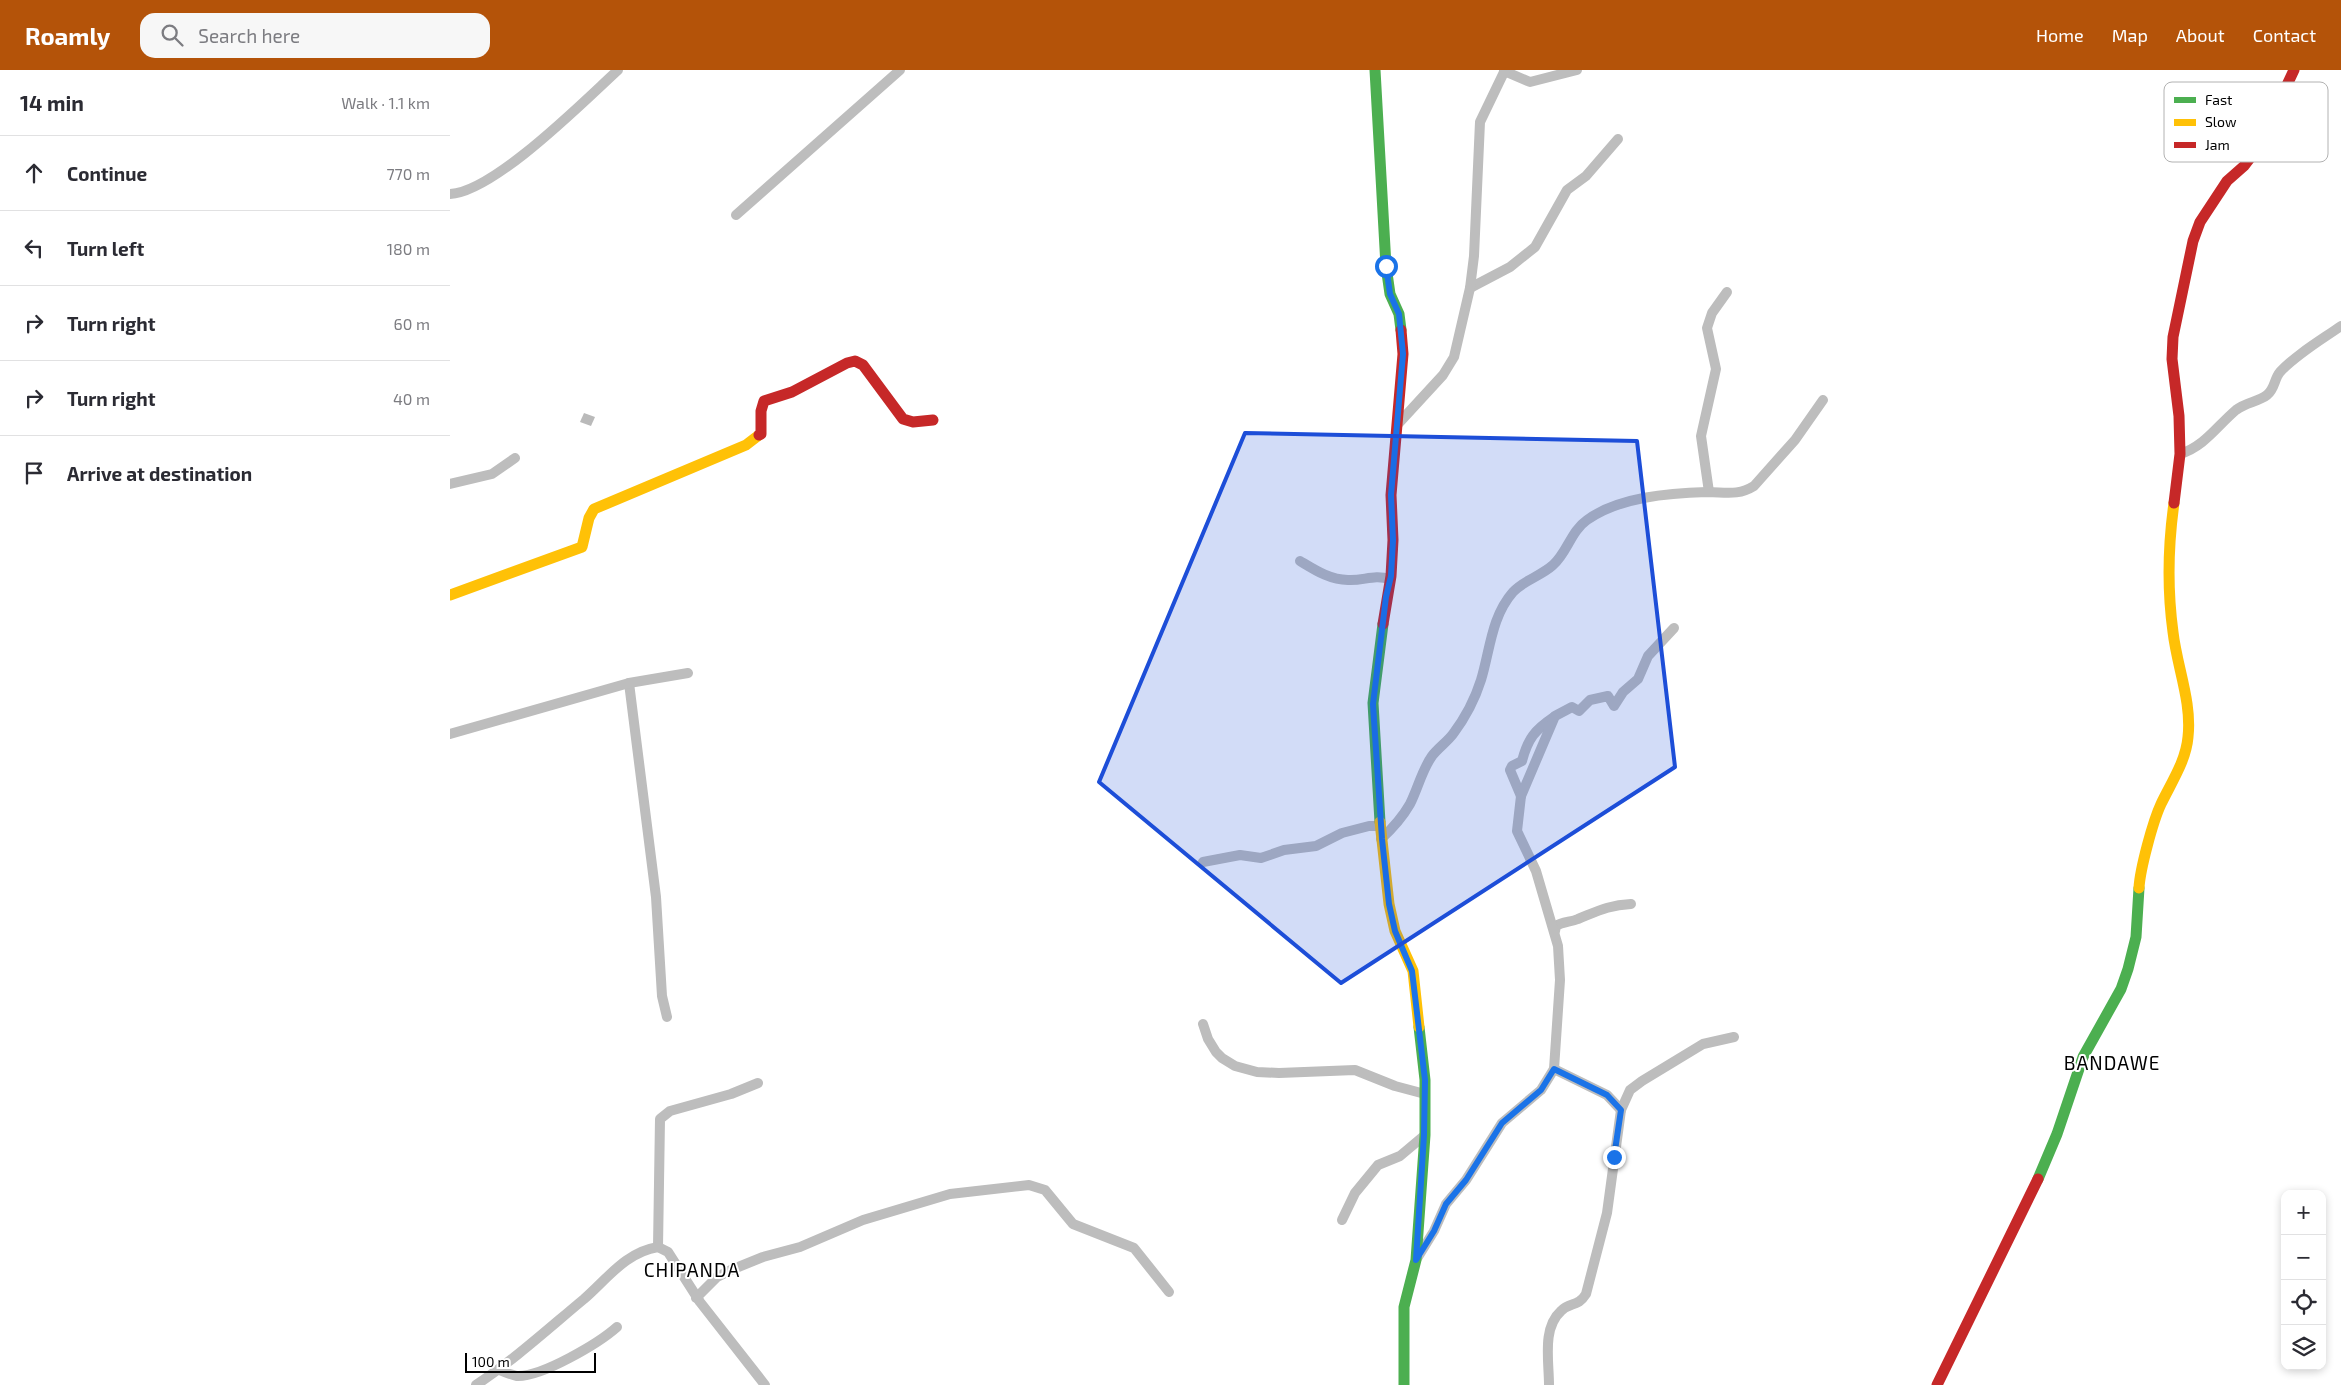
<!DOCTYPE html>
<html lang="en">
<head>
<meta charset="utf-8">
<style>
	body { margin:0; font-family:"Exo 2",sans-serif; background:#f7f7f7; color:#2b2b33 }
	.controls { position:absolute; right:15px; bottom:15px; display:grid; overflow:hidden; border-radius:10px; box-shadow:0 2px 8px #0003 }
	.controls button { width:45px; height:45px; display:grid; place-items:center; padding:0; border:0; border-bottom:1px solid #e1e1e2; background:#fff; color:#2b2b33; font:25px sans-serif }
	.scale { position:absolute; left:15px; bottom:12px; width:131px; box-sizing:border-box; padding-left:5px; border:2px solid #000; border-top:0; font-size:14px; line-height:18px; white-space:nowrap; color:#000; -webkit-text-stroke:4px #fff; paint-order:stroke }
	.stop { position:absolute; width:15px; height:15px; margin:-11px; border:4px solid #1a73e8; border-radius:50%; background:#fff }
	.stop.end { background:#1a73e8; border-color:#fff; box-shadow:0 1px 5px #0008 }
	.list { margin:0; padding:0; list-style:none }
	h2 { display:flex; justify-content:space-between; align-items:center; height:65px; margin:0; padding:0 20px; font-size:21px }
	h2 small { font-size:16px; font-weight:400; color:#7c7c81 }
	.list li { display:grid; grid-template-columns:32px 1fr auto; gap:15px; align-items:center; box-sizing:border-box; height:75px; padding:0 20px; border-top:1px solid #e1e1e2 }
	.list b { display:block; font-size:19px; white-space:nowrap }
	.list em { font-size:16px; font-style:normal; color:#7c7c81 }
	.icon { flex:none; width:28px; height:28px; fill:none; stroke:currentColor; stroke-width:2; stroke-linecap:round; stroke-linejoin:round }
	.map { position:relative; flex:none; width:1891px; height:1315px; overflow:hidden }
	header { display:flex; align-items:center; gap:30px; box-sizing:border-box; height:70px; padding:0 25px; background:#b45309; color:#fff }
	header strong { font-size:24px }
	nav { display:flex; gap:28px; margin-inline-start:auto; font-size:18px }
	.search { width:350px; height:45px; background:#f7f7f7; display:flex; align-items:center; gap:12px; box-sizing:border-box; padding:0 18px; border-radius:15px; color:#7c7c81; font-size:19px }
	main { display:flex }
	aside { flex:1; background:#fff }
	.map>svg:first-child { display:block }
</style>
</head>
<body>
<header>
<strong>Roamly</strong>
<div class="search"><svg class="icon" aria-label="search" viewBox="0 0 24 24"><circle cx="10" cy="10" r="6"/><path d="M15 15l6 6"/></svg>Search here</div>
<nav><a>Home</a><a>Map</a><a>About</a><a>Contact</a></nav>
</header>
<main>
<aside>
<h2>14 min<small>Walk · 1.1 km</small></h2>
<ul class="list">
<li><svg class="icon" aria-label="ahead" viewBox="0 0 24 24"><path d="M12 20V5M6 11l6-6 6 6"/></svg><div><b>Continue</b></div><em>770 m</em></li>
<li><svg class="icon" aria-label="left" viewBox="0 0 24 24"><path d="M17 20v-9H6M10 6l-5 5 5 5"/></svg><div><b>Turn left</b></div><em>180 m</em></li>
<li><svg class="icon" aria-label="right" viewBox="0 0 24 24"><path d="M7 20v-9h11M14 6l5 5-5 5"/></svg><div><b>Turn right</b></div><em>60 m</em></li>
<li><svg class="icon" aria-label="right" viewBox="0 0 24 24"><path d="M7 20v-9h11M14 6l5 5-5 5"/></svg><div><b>Turn right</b></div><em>40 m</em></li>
<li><svg class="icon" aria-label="arrive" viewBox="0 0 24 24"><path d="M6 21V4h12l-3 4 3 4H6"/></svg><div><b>Arrive at destination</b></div></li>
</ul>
</aside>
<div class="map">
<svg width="1891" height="1315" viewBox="0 0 1891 1315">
	<rect width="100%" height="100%" fill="#fff"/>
	<polygon fill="#bababa" points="134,343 145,347 141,356 130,352"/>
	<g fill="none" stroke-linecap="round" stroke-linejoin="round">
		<g stroke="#bdbdbd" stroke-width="10">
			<polyline points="1054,1 1080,12 1127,0"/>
			<path d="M0,124c44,-2 134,-93 168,-124"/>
			<polyline points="286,145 450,0"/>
			<polyline points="1020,218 1060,197 1085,177 1117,120 1136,106 1168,69"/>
			<polyline points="947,355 993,305 1004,287 1020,218 1024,186 1030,52 1055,0"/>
			<path d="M1730,384c25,-8 37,-28 56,-44 10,-8 22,-8 31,-15 8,-6 7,-16 13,-23 17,-18 41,-32 61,-46"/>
			<polyline points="0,414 42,404 65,388"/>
			<polyline points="1259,422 1251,366 1266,299 1257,258 1262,243 1277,222"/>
			<path d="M850,491c15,9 30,19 48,19 16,1 25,-6 42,-1"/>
			<polyline points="179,613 206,827 212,926 217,947"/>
			<polyline points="0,664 179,613 238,603"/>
			<path d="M1071,726l-11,-26 2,-4 10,-5c6,-23 13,-31 32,-44"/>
			<path d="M931,769c12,-11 21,-21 29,-35 8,-16 12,-34 22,-48 6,-8 15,-14 21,-22 12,-16 22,-35 28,-54 9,-29 10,-63 32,-88 11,-12 28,-16 40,-27 14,-12 18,-34 34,-45 32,-23 82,-27 120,-28 18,0 31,4 47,-6l41,-46 28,-40"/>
			<polyline points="753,792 790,785 811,788 834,780 866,776 892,763 919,756 931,756"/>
			<path d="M1105,861l1,-5c6,-4 15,-4 22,-7 20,-8 31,-14 53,-15"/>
			<polyline points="753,954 758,969 766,982 772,988 785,996 807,1002 829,1003 905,1000 945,1016 975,1024"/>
			<polyline points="1104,999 1157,1025 1171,1040"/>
			<polyline points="892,1150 905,1123 928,1095 950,1086 975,1065"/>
			<polyline points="208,1177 210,1049 220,1041 281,1024 308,1013"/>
			<polyline points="968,1187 984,1161 996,1134 1016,1110 1052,1053 1091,1020 1104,999 1110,910 1108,876 1086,801 1067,761 1071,726 1105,646 1122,637 1129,641 1140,630 1158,626 1164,636 1173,622 1188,609 1198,586 1224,558"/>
			<polyline points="246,1228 267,1207 281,1200 313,1187 350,1177 413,1150 500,1124 579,1115 595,1120 623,1154 684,1178 719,1222"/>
			<path d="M49,1300c6,2 13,5 18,6 25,1 82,-33 100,-49"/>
			<path d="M26,1315c38,-25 73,-57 108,-86 23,-20 42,-47 74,-52l10,5 32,50 65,83"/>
			<path d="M1099,1315c0,-24 -7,-57 12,-74 9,-9 17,-4 25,-17l21,-81 14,-103 9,-20 12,-9 61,-37 31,-7"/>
		</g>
		<g stroke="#4caf50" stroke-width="11">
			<polyline points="925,0 936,196 940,224 949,244 951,260"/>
			<polyline points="930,752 923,633 933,554"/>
			<polyline points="1588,1109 1607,1064 1633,987 1671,919 1678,899 1686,867 1689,818"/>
			<polyline points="954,1315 954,1237 966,1190 975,1065 975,1010 969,957"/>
		</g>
		<g stroke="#ffc107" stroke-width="11">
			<polyline points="0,525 132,477 139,448 144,439 296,375 309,365"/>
			<polyline points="930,752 939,834 945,861 963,901 969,957"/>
			<path d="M1689,818c1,-19 14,-67 22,-84 10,-21 25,-43 27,-67 4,-35 -11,-70 -15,-105 -6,-44 -5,-86 1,-129"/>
		</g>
		<g stroke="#c62828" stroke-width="11">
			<polyline points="309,365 311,364 311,341 314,331 342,322 397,293 405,291 413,295 453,349 463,352 483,350"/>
			<polyline points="1724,433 1730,384 1729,346 1722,289 1723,267 1743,171 1750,152 1777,111 1794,96 1807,79 1844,0"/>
			<polyline points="933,554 941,506 943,470 941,425 953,284 951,260"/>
			<polyline points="1487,1315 1588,1109"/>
		</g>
	</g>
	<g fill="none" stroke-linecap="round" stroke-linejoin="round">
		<polyline stroke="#1a73e8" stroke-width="6" points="936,196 940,224 949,244 953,284 941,425 943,470 941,506 936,527 923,634 924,650 932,769 939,834 945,861 962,901 975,1010 974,1065 966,1190 984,1161 996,1134 1016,1110 1052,1053 1091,1020 1104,999 1157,1025 1171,1040 1164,1087"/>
	</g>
	<path fill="#1d4ed8" fill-opacity="0.2" stroke="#1d4ed8" stroke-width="4" stroke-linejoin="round" d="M795,363l392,8 38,326 -334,216 -242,-201z"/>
	<g text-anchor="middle" stroke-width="4" stroke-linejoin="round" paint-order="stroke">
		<g font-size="19" letter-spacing="1" fill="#000" stroke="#fff">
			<text x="1662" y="1000">BANDAWE</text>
			<text x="242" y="1207">CHIPANDA</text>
		</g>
	</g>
	<rect x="1714" y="12" width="164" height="80" rx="8" fill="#fff" stroke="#b2b2b2" stroke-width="1"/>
	<rect x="1724" y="27" width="22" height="6" fill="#4caf50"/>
	<rect x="1724" y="49" width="22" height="7" fill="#ffc107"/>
	<rect x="1724" y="72" width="22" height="6" fill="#c62828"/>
	<g font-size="14" fill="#000">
		<text x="1755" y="35">Fast</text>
		<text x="1755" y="57">Slow</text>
		<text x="1755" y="80">Jam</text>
	</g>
</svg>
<div class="controls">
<button>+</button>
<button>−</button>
<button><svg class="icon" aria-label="locate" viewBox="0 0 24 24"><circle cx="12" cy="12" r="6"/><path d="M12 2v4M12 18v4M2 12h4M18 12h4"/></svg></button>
<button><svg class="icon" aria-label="layers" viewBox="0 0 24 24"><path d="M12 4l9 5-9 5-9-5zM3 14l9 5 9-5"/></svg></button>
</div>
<div class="scale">100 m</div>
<div class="stop" style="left:936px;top:196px"></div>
<div class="stop end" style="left:1164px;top:1087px"></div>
</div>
</main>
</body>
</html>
